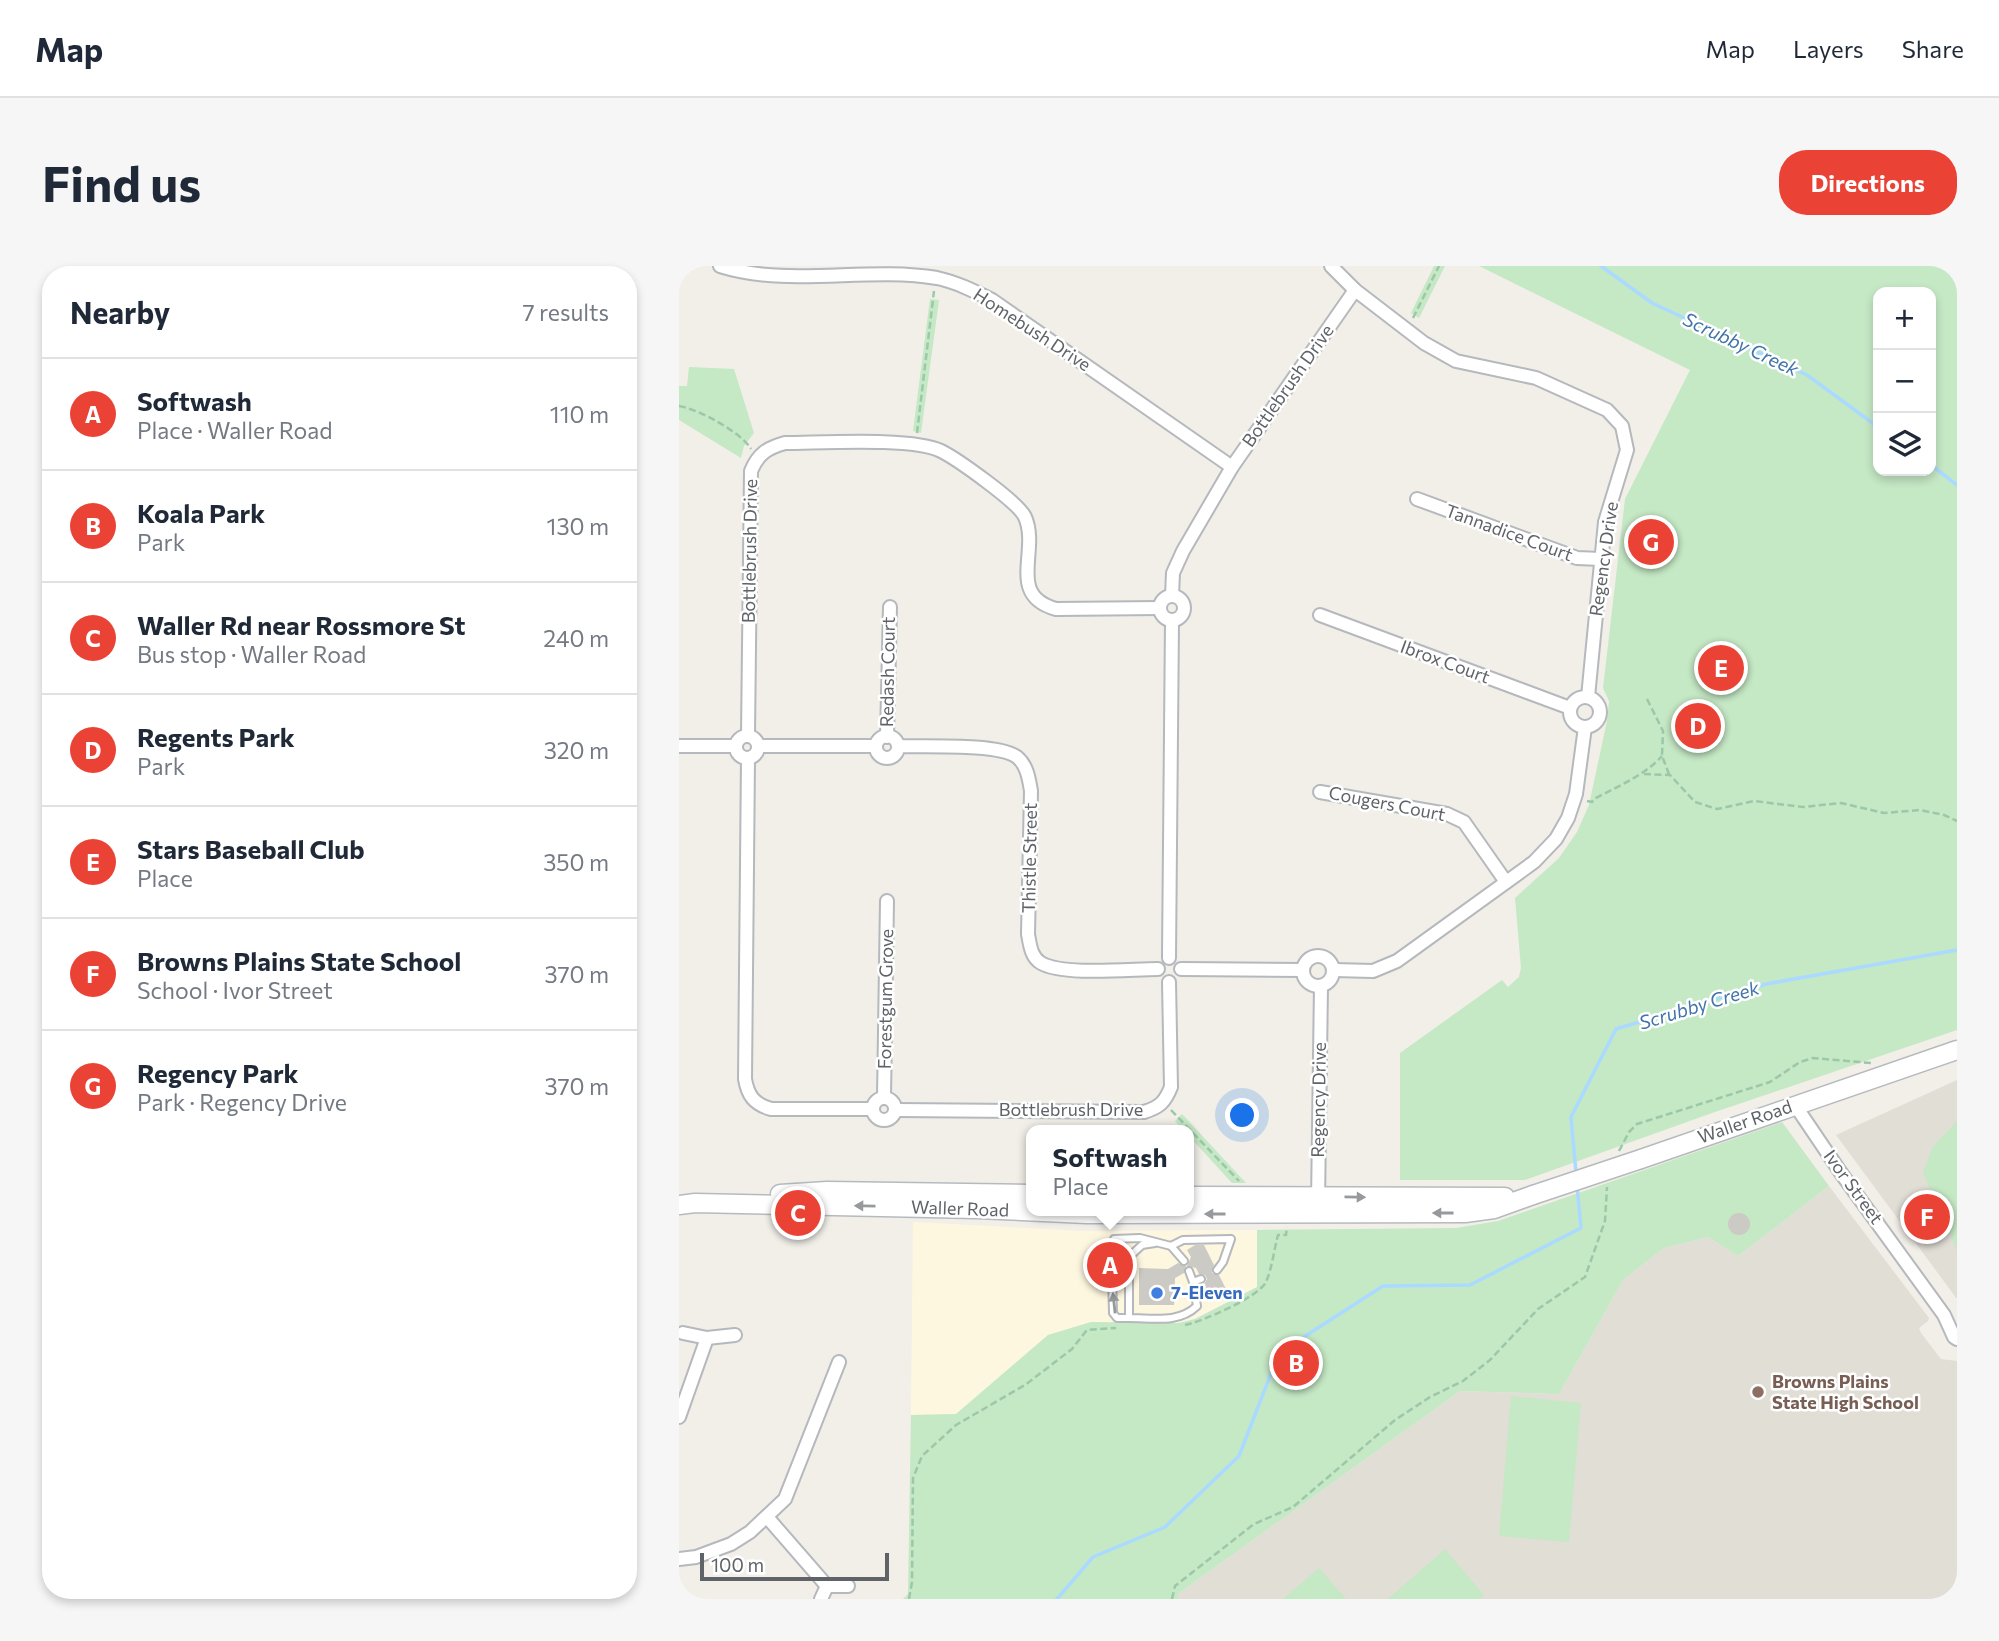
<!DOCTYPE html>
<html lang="en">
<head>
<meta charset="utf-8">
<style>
	body { margin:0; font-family:Commissioner,sans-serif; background:#f6f6f7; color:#1f2937 }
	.controls { position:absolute; right:21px; top:21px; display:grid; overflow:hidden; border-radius:14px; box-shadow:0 4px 10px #0003 }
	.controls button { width:63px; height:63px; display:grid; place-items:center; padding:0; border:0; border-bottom:2px solid #e0e1e3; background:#fff; color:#1f2937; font:35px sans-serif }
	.scale { position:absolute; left:21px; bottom:18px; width:189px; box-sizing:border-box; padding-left:7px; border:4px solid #5f6368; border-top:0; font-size:19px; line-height:24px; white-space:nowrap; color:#5f6368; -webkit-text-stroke:5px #fff; paint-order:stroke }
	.you { position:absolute; left:564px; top:850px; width:24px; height:24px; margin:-18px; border:5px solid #fff; border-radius:50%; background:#1a73e8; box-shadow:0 0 0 10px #1a73e833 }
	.badge { display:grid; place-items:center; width:46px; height:46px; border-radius:50%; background:#ea4335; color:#fff; font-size:23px; font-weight:700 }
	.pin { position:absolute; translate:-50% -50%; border:4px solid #fff; box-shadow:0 2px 7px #0006 }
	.popup { position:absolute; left:347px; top:859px; width:168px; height:91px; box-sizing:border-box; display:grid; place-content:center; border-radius:14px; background:#fff; filter:drop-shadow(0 2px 5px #0005); font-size:23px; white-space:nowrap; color:#747a83 }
	.popup b { font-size:26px; color:#1f2937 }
	.popup::after { content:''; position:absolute; left:50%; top:100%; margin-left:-14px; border:14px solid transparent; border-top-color:#fff }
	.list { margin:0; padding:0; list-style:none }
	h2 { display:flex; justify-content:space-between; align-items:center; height:91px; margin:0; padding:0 28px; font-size:30px }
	h2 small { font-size:23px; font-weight:400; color:#747a83 }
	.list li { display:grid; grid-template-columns:46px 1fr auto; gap:21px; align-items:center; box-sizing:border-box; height:112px; padding:0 28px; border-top:2px solid #e0e1e3 }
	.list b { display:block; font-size:26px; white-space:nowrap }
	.list p { margin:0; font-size:23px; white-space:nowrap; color:#747a83 }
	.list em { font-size:23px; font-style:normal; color:#747a83 }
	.icon { flex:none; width:38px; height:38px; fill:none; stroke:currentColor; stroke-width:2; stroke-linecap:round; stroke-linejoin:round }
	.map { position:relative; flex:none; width:1278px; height:1333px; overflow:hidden; border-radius:28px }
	header { display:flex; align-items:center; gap:42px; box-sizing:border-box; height:98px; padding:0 35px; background:#fff; border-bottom:2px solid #e0e1e3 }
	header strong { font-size:33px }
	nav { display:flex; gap:38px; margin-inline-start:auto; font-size:24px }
	.intro { display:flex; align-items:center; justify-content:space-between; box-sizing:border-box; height:168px; padding:0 42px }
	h1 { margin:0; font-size:49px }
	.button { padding:18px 32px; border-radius:28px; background:#ea4335; color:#fff; font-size:24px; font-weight:700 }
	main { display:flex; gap:42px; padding:0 42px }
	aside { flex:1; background:#fff; border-radius:28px; box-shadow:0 4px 10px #0003 }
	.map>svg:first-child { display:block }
</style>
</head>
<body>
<header>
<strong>Map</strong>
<nav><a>Map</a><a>Layers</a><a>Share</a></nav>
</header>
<div class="intro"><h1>Find us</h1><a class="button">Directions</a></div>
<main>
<aside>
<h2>Nearby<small>7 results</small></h2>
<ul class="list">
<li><span class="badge">A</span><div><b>Softwash</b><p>Place · Waller Road</p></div><em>110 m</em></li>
<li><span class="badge">B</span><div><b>Koala Park</b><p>Park</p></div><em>130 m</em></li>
<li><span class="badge">C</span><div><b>Waller Rd near Rossmore St</b><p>Bus stop · Waller Road</p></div><em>240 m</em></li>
<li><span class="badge">D</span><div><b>Regents Park</b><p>Park</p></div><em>320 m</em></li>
<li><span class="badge">E</span><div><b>Stars Baseball Club</b><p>Place</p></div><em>350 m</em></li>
<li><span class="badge">F</span><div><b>Browns Plains State School</b><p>School · Ivor Street</p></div><em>370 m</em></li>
<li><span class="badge">G</span><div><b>Regency Park</b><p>Park · Regency Drive</p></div><em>370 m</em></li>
</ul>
</aside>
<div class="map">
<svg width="1278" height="1333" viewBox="0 0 1278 1333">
	<rect width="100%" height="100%" fill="#f1efe8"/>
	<polygon fill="#fef7e0" points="234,956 404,965 578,964 578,1021 516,1053 499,1057 412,1056 369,1069 277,1148 232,1149"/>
	<g fill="#e1ded6">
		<polygon points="1278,814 1278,1033 1157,869"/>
		<polygon points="1150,920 1250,1052 1249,1055 1240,1062 1242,1067 1262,1093 1278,1095 1278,1333 499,1333 499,1328 781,1125 880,1128 944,1014 985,982 1029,971 1059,990"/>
	</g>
	<g fill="#c5e8c5" fill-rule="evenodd">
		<polygon points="755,0 766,0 740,52 732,47"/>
		<path d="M800,0h478v764l-245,83 -187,67h-125v-127l102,-73 6,7 11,-10 2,-9 -6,-70 44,-40 18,-26 12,-27 18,-84 2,-20 -6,-13 22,-189 65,-129zM1199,26h53v179h-53zM1034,387l16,31 -24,-10z"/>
		<polygon points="251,33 260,34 242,167 234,165"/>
		<polygon points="10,101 55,103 75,167 65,180 62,192 0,154 0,120 8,120"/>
		<polygon points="503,848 567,917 553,917 510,870 510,864 504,864 496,855"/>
		<polygon points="1278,855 1278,984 1244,907 1253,882"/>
		<polygon points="1103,856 1150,920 1059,990 1029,971 985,982 944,1014 880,1128 781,1125 499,1328 499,1333 224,1333 229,1328 232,1149 277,1148 369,1069 412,1056 500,1057 516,1053 578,1021 578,964 777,962 819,955"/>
		<polygon points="832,1130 902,1137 890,1276 820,1270"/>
		<polygon points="766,1283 805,1329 800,1333 709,1333"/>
		<polygon points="640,1302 667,1333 604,1333"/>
	</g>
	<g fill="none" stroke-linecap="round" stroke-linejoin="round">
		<g stroke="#aadaff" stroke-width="3.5">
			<polyline points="922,0 973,37 1128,109 1199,161"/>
			<polyline points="1252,199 1278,219"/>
			<polyline points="897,907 892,851 937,763 1087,718 1278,684"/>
			<polyline points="378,1333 414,1291 486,1261 560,1190 600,1087 704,1020 791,1019 902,962 898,919"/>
		</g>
	</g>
	<g fill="#cccac5">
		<polygon points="1034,386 1059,396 1051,418 1026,408"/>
		<circle cx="1060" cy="958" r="11"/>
		<polygon points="516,979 525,979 535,999 533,1007 540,1009 549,1027 533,1034 525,1018 528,1013 526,1009 520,1008 517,1002 508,1000 512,991 508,984"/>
		<polygon points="424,989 427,989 433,995 438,990 438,1008 432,1004 427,1010 423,1010"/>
		<polygon points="499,997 507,1000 505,1007 496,1012 495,1039 460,1039 460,1002 489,1003"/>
	</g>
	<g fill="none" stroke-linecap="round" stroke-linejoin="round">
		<g stroke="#b5b8bc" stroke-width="10">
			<g id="lane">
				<path d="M476,977l-13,2 -13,12v61c24,0 49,6 68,-12l-4,-24"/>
				<polyline points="492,980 504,974 552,973 544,996 538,1004"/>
				<polyline points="433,989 435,973 461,972 492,980 505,995"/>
				<polyline points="510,1005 514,1016 522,1013"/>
				<polyline points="433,1010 434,1047 438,1052 450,1052"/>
			</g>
		</g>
		<g stroke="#b5b8bc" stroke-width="16">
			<g id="street">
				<path d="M41,0c70,22 146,0 217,12 19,4 37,13 55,22l240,167"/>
				<polyline points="652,0 676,24 745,77 777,95 857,112 928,144 943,160 948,184 926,256 909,431"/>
				<polyline points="738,233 898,292 922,293"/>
				<polyline points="493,330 494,307 504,285 553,201 676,24"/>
				<circle cx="493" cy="342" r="12"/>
				<polyline points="641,349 891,442"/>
				<circle cx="906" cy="446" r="15"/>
				<path d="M69,469l3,-264c7,-17 16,-23 34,-28 35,0 128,-6 156,8 16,8 77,51 84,66 15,34 -19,78 31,92l104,-1"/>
				<circle cx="68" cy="481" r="11"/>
				<circle cx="208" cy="481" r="11"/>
				<polyline points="208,471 211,341"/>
				<polyline points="0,480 57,480"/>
				<polyline points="80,480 197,480"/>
				<path d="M219,480c26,1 101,-3 119,11 10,8 12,22 14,34l-3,143c2,11 3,23 13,29 22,13 90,6 117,6"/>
				<path d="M69,492l-3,321c3,17 9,25 26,30h102"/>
				<polyline points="641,526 768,548 785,556 827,616"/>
				<circle cx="639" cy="705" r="15"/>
				<polyline points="490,692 493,354"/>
				<polyline points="502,703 624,704"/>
				<polyline points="655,704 694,705 718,695 855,596 877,573 889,552 897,528 906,461"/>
				<polyline points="205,831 208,635"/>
				<circle cx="205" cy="843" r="11"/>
				<polyline points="1116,839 1162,907 1265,1049 1275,1071 1278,1073"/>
				<path d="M217,844l248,2c16,-5 21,-10 27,-25l-2,-105"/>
				<polyline points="639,937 642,720"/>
				<polyline points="4,1067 28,1072 56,1069"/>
				<polyline points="0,1151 28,1072"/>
				<polyline points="88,1251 148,1320"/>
				<polyline points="0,1293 17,1291 52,1278 71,1266 106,1233 160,1096"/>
				<polyline points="142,1333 148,1320 169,1320"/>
			</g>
		</g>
		<g stroke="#b6babf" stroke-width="21">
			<g id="secondary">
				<polyline points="962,893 1278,784"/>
				<polyline points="101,928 148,925 352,928"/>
				<polyline points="510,930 826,931"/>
				<polyline points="0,939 16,937 298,943 408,948 786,947 815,943 854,929"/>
			</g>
		</g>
		<g stroke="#9cc7a9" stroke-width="2.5" stroke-dasharray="7 3.5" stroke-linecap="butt">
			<polyline points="734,52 760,0"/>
			<path d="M0,140c19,3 62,26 72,43"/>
			<polyline points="238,167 255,25"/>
			<polyline points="968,433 984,465 983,490 990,508"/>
			<polyline points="965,508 991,509 1016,536 1038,543 1075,535 1124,541 1162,537 1205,547 1241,544 1265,549 1278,555"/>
			<path d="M908,535l5,1 2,-3c24,-13 50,-23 68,-43"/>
			<polyline points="492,844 560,915"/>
			<polyline points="940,885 950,866 958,858 1091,816 1121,796 1134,792 1192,797"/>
			<path d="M506,1059c16,-3 74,-28 81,-43 6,-14 8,-32 12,-47h8l1,-8"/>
			<polyline points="230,1333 233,1316 234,1212 243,1190 277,1159 346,1119 393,1083 408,1064 437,1062"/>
			<polyline points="493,1333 496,1320 575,1258 614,1241 716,1154 751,1131 784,1115 811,1094 859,1043 906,1011 926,955 928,921"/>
		</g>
		<use href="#lane" stroke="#fff" stroke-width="6"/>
		<use href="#street" stroke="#fff" stroke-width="12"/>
		<use href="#secondary" stroke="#fff" stroke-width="18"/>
		<g stroke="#b6babf" stroke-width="21" stroke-linecap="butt">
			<polyline id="secondary-bridge" points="854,929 962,893"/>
		</g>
		<use href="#secondary-bridge" stroke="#fff" stroke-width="18"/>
	</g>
	<defs><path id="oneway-solid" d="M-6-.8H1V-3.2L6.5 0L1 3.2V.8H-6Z" transform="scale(1.75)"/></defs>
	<g fill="#979a9d">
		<use href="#oneway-solid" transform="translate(676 931) rotate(1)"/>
		<use href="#oneway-solid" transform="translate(186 940) rotate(-179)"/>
		<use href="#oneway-solid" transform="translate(764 947) rotate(180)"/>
		<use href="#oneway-solid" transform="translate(536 948) rotate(180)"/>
		<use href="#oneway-solid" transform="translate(435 1037) rotate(-96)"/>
	</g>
	<circle fill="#3f7fe0" stroke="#fff" stroke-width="2.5" cx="478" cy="1027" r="7"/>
	<circle fill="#8d6e63" stroke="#fff" stroke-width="2.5" cx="1079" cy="1126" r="7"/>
	<g text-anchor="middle" stroke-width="5" stroke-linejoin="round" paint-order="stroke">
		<g font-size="18" fill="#5f6368" stroke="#fff">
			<text transform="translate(353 64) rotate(33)" y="6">Homebush Drive</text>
			<text transform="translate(609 120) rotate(-55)" y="6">Bottlebrush Drive</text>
			<text transform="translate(830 267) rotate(20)" y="6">Tannadice Court</text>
			<text transform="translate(71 285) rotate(-89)" y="6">Bottlebrush Drive</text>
			<text transform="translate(925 293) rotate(-82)" y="6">Regency Drive</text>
			<text transform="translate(766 396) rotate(20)" y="6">Ibrox Court</text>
			<text transform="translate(209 406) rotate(-89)" y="6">Redash Court</text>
			<text transform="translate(708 538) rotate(11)" y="6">Cougers Court</text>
			<text transform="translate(351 592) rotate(-89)" y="6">Thistle Street</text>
			<text transform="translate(207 733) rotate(-89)" y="6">Forestgum Grove</text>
			<text transform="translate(640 834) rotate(-89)" y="6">Regency Drive</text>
			<text x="392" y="850">Bottlebrush Drive</text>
			<text transform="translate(1066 856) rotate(-19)" y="6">Waller Road</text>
			<text transform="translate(1174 921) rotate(54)" y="6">Ivor Street</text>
			<text transform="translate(281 943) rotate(2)" y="6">Waller Road</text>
		</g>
		<g font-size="18" font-weight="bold" fill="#366cbe" stroke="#fff" text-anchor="start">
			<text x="492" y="1033">7-Eleven</text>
		</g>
		<g font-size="18" font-weight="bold" fill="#785e54" stroke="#fff" text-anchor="start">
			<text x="1093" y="1122">Browns Plains<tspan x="1093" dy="21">State High School</tspan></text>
		</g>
		<g font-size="19" font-style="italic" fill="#4174aa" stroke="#fff">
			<text transform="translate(1062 78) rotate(25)" y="7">Scrubby Creek</text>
			<text transform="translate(1020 739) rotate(-17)" y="7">Scrubby Creek</text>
		</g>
	</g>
</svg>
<div class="controls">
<button>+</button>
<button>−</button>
<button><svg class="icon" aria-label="layers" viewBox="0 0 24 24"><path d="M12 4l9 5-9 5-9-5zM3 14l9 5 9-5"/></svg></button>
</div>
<div class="scale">100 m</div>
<div class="you"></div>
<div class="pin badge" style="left:431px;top:999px">A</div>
<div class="popup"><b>Softwash</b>Place</div>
<div class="pin badge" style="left:617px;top:1097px">B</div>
<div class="pin badge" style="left:119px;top:947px">C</div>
<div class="pin badge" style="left:1019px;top:460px">D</div>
<div class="pin badge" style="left:1042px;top:402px">E</div>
<div class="pin badge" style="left:1248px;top:951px">F</div>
<div class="pin badge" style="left:972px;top:276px">G</div>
</div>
</main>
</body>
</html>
